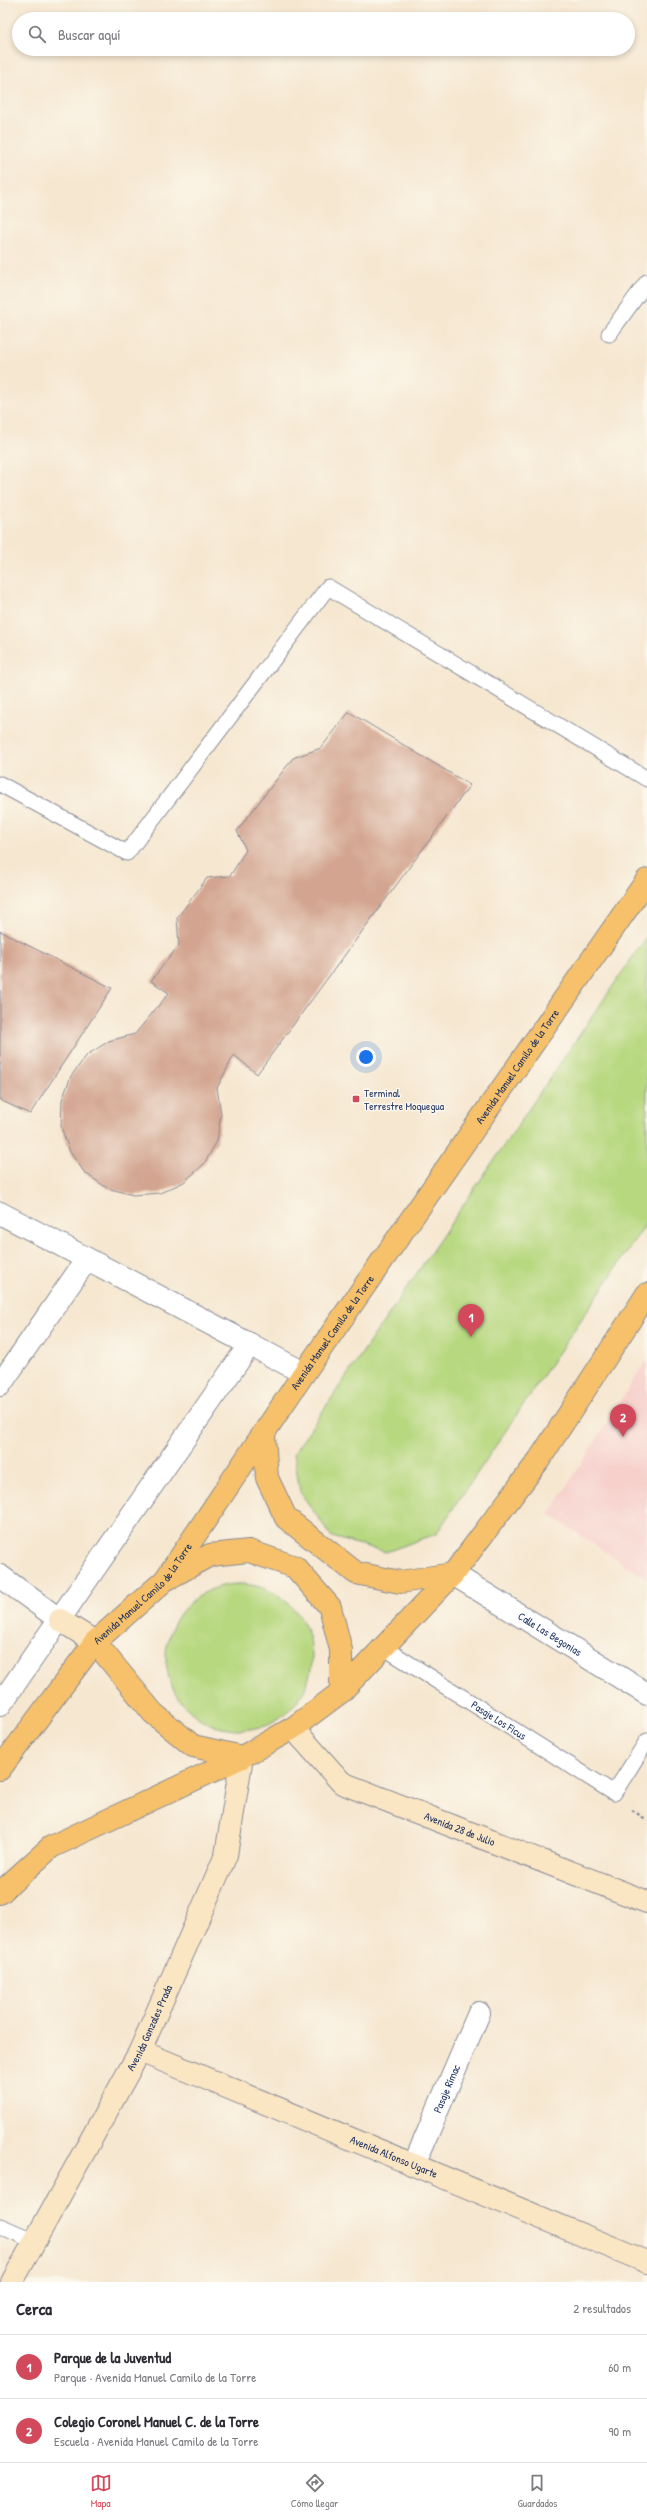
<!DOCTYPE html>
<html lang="es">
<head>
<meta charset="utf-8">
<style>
	body { margin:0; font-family:"Patrick Hand",sans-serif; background:#f2f2f3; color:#2b2b33 }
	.you { position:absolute; left:366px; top:1057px; width:14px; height:14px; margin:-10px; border:3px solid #fff; border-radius:50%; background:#1a73e8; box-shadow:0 0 0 6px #1a73e833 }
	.badge { display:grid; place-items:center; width:26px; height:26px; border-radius:50%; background:#d1495b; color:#fff; font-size:13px; font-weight:700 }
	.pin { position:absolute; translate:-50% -33px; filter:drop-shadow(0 1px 2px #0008) }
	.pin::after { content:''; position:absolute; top:21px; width:14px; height:12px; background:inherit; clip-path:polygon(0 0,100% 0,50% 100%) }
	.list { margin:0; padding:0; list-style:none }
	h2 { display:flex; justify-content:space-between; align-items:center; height:52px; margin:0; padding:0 16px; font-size:17px }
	h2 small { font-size:13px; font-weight:400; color:#7c7c81 }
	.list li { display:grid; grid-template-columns:26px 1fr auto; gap:12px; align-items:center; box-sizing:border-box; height:64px; padding:0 16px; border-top:1px solid #e1e1e2 }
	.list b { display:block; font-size:15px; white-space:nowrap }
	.list p { margin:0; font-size:13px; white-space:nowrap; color:#7c7c81 }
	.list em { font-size:13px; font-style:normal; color:#7c7c81 }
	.icon { flex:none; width:22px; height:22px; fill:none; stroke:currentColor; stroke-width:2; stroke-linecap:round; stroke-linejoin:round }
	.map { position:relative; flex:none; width:647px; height:2282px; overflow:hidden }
	.search { position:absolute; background:#fff; box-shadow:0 2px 6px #0003; left:12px; right:12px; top:12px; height:44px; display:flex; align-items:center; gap:10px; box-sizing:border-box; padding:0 14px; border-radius:22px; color:#7c7c81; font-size:15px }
	.sheet { height:180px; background:#fff }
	nav { display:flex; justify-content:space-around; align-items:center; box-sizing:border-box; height:56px; border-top:1px solid #e1e1e2; background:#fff; font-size:11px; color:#7c7c81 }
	nav a { display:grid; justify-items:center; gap:2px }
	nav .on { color:#d1495b }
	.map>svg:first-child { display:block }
</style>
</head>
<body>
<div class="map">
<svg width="647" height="2282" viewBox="0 0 647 2282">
	<rect width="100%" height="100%" fill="#fbf7ec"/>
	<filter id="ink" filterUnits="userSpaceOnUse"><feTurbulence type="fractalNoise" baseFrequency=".025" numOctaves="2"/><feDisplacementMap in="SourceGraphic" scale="8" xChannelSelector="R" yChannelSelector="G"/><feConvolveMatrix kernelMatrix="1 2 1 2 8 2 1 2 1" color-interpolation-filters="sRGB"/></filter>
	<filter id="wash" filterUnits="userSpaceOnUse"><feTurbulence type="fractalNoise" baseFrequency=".012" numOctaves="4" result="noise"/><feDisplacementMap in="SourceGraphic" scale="16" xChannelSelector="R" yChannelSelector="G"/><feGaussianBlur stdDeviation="0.9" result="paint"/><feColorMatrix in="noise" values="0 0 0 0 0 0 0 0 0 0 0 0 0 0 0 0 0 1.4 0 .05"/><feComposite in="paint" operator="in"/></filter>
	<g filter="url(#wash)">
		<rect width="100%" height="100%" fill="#f6e7d0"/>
		<polygon fill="#f7d0cc" points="647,1359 647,1579 549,1515"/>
		<g fill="#b8d880" stroke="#6a846f">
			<polygon points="647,936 647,1222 436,1534 386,1552 332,1537 300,1492 294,1453"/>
			<circle cx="239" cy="1657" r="73"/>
		</g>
		<g id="blocks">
			<g fill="#d3a590">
				<polygon points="349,712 470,785 257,1074 234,1055 217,1088 221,1114 217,1141 204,1164 184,1182 160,1193 133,1195 107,1188 85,1173 70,1152 61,1127 62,1100 71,1076 87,1055 109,1041 135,1034 169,993 151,981 179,945 177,918 207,878 230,876 246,850 237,831 293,758 321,748"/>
				<polygon points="0,931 112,988 30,1114 0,1100"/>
			</g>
		</g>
	</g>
	<g filter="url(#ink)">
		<use href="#blocks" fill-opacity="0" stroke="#888b97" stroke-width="1"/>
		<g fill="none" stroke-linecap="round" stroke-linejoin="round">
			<g stroke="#888b97" stroke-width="17">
				<g id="lane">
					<polyline points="609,334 647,282"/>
					<polyline points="0,784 127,853 328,587 647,779"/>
					<path id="s1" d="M383,1647l231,146 33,-52"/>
					<polyline points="0,2226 35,2241"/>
				</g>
			</g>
			<g stroke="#888b97" stroke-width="24">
				<g id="street">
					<polyline points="0,1213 304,1373"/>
					<polyline points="0,1385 87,1259"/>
					<path id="s2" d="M453,1574l194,120"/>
					<polyline points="0,1576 60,1620"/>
					<polyline points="0,1705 250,1344"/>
					<path id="s3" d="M414,2165l65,-152"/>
				</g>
			</g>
			<g stroke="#888b97" stroke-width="24">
				<g id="secondary">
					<polyline points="60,1620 95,1642"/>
					<path id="s4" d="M293,1728l49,55 305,119"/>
					<path id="s5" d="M140,2051l507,211"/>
					<path id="s6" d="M12,2282l128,-231 86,-196 16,-98"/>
				</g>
			</g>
			<g stroke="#888b97" stroke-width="24">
				<g id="primary">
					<polyline points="264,1436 267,1478 286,1518 356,1573 400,1582 453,1574"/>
					<polyline points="169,1578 210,1555 249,1551 295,1567 330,1607 341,1650 341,1692"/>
					<polyline points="95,1642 153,1713 193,1746 242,1757"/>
					<path id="s7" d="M0,1769l95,-127 70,-62 139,-207 343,-493"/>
					<polyline points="0,1893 51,1847 242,1757 293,1728 341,1692 453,1574 539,1460 647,1294"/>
				</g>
			</g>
			<polyline stroke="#888b97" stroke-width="2.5" stroke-dasharray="3 3" stroke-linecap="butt" points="632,1810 647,1820"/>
			<use href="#lane" stroke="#fff" stroke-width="15"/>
			<use href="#street" stroke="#fff" stroke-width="22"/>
			<use href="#secondary" stroke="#fbe6c4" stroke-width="22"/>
			<use href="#primary" stroke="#f6c16b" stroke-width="22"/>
		</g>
	</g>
	<rect fill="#d1495b" stroke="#fbf7ec" stroke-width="1.5" x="352" y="1095" width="8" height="8" rx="2"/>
	<g text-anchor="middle" stroke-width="3" stroke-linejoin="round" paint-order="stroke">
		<g font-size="11" fill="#1b2f5e" stroke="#fbf7ec">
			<text dy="4" stroke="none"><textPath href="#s7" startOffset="875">Avenida Manuel Camilo de la Torre</textPath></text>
			<text dy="4" stroke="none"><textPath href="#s7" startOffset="551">Avenida Manuel Camilo de la Torre</textPath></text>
			<text dy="4" stroke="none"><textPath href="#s7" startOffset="227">Avenida Manuel Camilo de la Torre</textPath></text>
			<text dy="4" stroke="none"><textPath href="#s2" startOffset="114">Calle Las Begonias</textPath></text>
			<text dy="4" stroke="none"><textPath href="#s1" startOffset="137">Pasaje Los Ficus</textPath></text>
			<text dy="4" stroke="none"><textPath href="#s4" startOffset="200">Avenida 28 de Julio</textPath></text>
			<text dy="4" stroke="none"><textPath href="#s6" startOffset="289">Avenida Gonzales Prada</textPath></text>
			<text dy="4" stroke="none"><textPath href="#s3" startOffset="83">Pasaje Rímac</textPath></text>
			<text dy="4" stroke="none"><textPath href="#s5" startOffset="275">Avenida Alfonso Ugarte</textPath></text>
		</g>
		<g font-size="11" fill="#1b2f5e" stroke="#fbf7ec" text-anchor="start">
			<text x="364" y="1097">Terminal<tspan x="364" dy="13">Terrestre Moquegua</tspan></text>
		</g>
	</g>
</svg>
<div class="you"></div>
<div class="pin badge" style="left:471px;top:1337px">1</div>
<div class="pin badge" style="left:623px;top:1437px">2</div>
<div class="search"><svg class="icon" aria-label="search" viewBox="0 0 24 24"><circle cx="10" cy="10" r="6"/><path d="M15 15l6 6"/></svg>Buscar aquí</div>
</div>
<section class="sheet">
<h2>Cerca<small>2 resultados</small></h2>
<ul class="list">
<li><span class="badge">1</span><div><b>Parque de la Juventud</b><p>Parque · Avenida Manuel Camilo de la Torre</p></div><em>60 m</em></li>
<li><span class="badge">2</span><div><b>Colegio Coronel Manuel C. de la Torre</b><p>Escuela · Avenida Manuel Camilo de la Torre</p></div><em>90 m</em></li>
</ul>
</section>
<nav>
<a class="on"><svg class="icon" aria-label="map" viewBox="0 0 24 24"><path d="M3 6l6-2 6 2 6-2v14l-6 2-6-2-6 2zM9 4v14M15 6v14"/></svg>Mapa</a>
<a><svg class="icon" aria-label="directions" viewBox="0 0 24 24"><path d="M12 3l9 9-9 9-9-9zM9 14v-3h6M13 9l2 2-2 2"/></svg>Cómo llegar</a>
<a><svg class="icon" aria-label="saved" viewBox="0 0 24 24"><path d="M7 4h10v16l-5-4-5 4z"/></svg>Guardados</a>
</nav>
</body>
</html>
